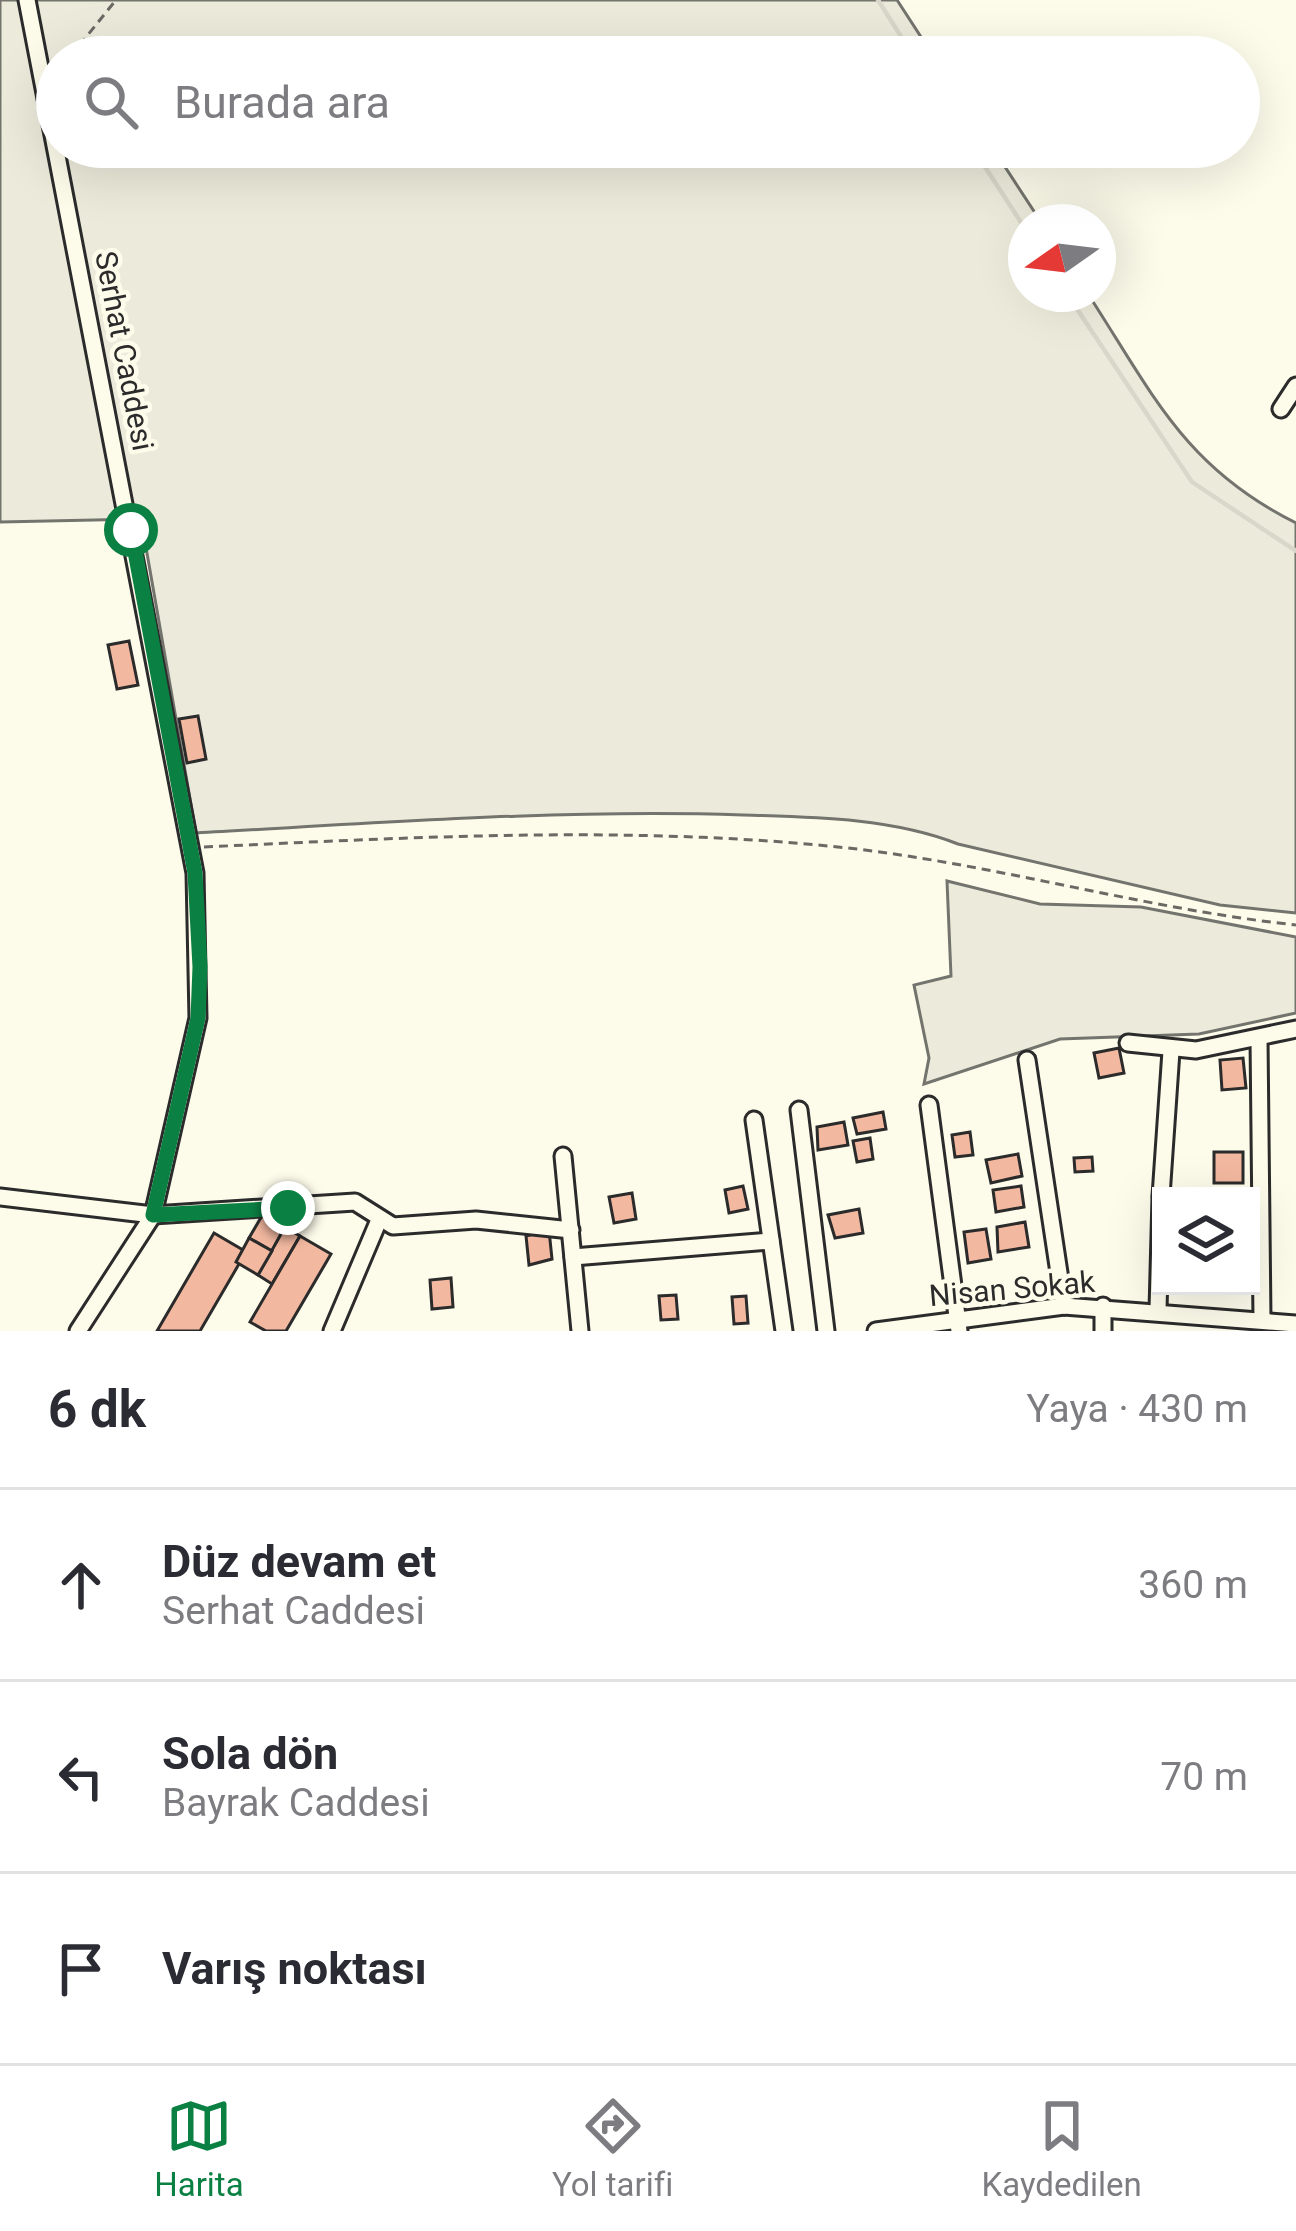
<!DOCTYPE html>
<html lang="tr">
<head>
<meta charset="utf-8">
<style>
	body { margin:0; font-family:Roboto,sans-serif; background:#f2f2f3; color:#2b2b33 }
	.controls { position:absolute; right:36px; bottom:36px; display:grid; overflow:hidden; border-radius:0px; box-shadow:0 12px 48px #0002 }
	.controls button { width:108px; height:108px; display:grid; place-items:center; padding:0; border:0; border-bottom:3px solid #e1e1e2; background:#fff; color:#2b2b33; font:60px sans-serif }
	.compass { position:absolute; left:1008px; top:204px; width:108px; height:108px; border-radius:50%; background:#fff; box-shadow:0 12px 48px #0002; rotate:256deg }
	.stop { position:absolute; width:36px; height:36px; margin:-27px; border:9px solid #0b8043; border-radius:50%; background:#fff }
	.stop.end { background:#0b8043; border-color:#fff; box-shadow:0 3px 12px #0008 }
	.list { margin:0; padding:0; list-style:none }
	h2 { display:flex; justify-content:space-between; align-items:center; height:156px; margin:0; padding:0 48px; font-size:51px }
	h2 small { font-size:39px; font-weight:400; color:#7c7c81 }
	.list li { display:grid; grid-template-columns:78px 1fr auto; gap:36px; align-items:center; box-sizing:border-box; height:192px; padding:0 48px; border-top:3px solid #e1e1e2 }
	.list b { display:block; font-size:45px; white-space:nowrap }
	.list p { margin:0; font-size:39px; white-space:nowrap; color:#7c7c81 }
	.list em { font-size:39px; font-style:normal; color:#7c7c81 }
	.icon { flex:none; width:66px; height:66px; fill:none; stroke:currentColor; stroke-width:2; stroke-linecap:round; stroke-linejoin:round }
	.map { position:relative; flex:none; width:1296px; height:1331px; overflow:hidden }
	.search { position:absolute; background:#fff; box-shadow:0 12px 48px #0002; left:36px; right:36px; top:36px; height:132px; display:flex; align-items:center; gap:30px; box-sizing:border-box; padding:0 42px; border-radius:66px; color:#7c7c81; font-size:45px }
	.sheet { height:732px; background:#fff }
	nav { display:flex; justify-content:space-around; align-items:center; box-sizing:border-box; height:168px; border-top:3px solid #e1e1e2; background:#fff; font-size:33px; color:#7c7c81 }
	nav a { display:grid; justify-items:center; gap:6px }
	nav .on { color:#0b8043 }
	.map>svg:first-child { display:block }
</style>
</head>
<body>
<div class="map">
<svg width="1296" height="1331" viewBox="0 0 1296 1331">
	<rect width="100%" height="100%" fill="#fdfbea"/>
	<g fill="#ecebdb" stroke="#74746e" stroke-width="3">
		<path d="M0,0h897l37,57h-877v90h935l49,75h-15v72h62c65,100 96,173 208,229v390l-76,-8 -262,-61c-66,-26 -144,-27 -215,-29 -183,-6 -364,8 -547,18l-55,-314 -141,3z"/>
		<polygon points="947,881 1040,904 1141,907 1296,937 1296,1013 1199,1034 1060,1039 924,1084 929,1058 914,985 951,976"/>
	</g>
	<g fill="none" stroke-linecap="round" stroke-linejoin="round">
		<g stroke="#d8d7c9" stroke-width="4.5">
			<polyline points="878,0 914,57"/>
			<polyline points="972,147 1026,230"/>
			<polyline points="1067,294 1192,482 1296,551"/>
		</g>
	</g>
	<g fill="#f2b8a0" stroke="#2b2b2b" stroke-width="3">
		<polygon points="129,641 138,685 117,689 108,645"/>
		<polygon points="198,716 206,759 187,763 179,719"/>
		<polygon points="1119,1048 1124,1073 1099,1078 1094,1053"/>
		<polygon points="1243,1058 1246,1088 1222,1090 1220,1060"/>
		<polygon points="883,1112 886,1129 857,1134 853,1118"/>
		<polygon points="844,1122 848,1145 818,1150 817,1127"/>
		<polygon points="970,1132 973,1155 955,1157 952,1135"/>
		<polygon points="870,1138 873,1159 857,1162 853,1141"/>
		<rect x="1214" y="1152" width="29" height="31"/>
		<polygon points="1018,1154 1022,1176 991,1183 986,1160"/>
		<polygon points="1092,1157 1093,1171 1075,1172 1074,1158"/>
		<polygon points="743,1186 748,1209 729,1213 725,1190"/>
		<polygon points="1021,1186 1024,1207 996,1212 993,1190"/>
		<polygon points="632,1193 636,1219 614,1223 609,1197"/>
		<polygon points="859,1209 863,1233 835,1238 828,1215"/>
		<polygon points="263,1214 285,1227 272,1251 249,1238"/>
		<polygon points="1025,1222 1029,1247 998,1252 997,1227"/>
		<polygon points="285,1227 300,1236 272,1284 258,1275"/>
		<polygon points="986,1229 991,1259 968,1263 964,1232"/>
		<polygon points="549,1230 552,1259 529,1265 526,1236"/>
		<polygon points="214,1233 243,1250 239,1264 200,1331 157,1331"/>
		<polygon points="300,1236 331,1254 286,1331 266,1331 250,1322"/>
		<polygon points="249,1238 272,1251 258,1275 236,1262"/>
		<polygon points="451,1278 453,1307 432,1309 430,1280"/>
		<polygon points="676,1295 678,1319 661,1320 659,1296"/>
		<polygon points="746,1296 748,1323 734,1324 732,1297"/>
	</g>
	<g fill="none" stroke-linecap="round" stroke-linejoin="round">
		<g stroke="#2b2b2b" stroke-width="21">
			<g id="minor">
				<polyline points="27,0 195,873 198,1018 153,1215 78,1331"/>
				<polyline points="1281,409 1296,386"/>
				<polyline points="1259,1039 1262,1320"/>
				<polyline points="1128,1043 1196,1050 1296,1029"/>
				<polyline points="1027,1060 1064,1306"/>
				<polyline points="929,1105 959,1331"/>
				<polyline points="799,1110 826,1331"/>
				<polyline points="754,1120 784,1331"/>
				<polyline points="563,1156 580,1331"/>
				<polyline points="1161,1196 1171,1051"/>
				<polyline points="0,1197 153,1215 355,1202 393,1226 476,1220 571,1230"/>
				<polyline points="573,1257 771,1241"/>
				<polyline points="1158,1310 1161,1197"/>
				<polyline points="332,1331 379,1220"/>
				<polyline points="876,1331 1064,1306 1296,1324"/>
				<polyline points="1103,1331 1103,1306"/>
			</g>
		</g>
		<g stroke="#6a6964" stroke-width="3" stroke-dasharray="9 6" stroke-linecap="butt">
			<polyline points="70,57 116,0"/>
			<path d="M204,847c214,-10 430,-22 644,1 151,17 297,61 448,77"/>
		</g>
		<use href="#minor" stroke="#fdfbea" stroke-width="15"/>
	</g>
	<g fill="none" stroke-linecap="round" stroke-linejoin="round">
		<polyline stroke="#0b8043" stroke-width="15" points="131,530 195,873 200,967 198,1018 153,1215 288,1208"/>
	</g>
	<g text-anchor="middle" stroke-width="9" stroke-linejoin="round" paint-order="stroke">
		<g font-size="30" fill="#2b2b2b" stroke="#fdfbea">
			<text transform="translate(124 351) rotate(79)" y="10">Serhat Caddesi</text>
			<text transform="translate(1012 1289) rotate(-5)" y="10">Nisan Sokak</text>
		</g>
	</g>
</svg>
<div class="controls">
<button><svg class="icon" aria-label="layers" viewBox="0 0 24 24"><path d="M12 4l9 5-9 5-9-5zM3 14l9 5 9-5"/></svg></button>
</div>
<svg class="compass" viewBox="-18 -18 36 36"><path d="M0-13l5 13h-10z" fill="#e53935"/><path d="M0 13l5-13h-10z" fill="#7c7c81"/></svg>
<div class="stop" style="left:131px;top:530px"></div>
<div class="stop end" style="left:288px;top:1208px"></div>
<div class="search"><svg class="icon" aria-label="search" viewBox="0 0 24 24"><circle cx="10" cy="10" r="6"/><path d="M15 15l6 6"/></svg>Burada ara</div>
</div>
<section class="sheet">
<h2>6 dk<small>Yaya · 430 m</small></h2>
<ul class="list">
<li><svg class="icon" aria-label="ahead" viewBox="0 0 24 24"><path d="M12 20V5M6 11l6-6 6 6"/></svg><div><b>Düz devam et</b><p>Serhat Caddesi</p></div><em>360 m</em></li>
<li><svg class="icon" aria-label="left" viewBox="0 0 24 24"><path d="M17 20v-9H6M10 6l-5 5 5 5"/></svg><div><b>Sola dön</b><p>Bayrak Caddesi</p></div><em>70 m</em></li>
<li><svg class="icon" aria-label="arrive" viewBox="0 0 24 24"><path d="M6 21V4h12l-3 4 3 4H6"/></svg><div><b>Varış noktası</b></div></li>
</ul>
</section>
<nav>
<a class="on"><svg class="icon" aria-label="map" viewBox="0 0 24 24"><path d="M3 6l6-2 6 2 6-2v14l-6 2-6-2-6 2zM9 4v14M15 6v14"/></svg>Harita</a>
<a><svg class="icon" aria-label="directions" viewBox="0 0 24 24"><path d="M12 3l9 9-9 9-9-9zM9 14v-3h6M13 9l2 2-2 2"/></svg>Yol tarifi</a>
<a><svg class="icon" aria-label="saved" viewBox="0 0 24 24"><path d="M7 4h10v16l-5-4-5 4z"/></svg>Kaydedilen</a>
</nav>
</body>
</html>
